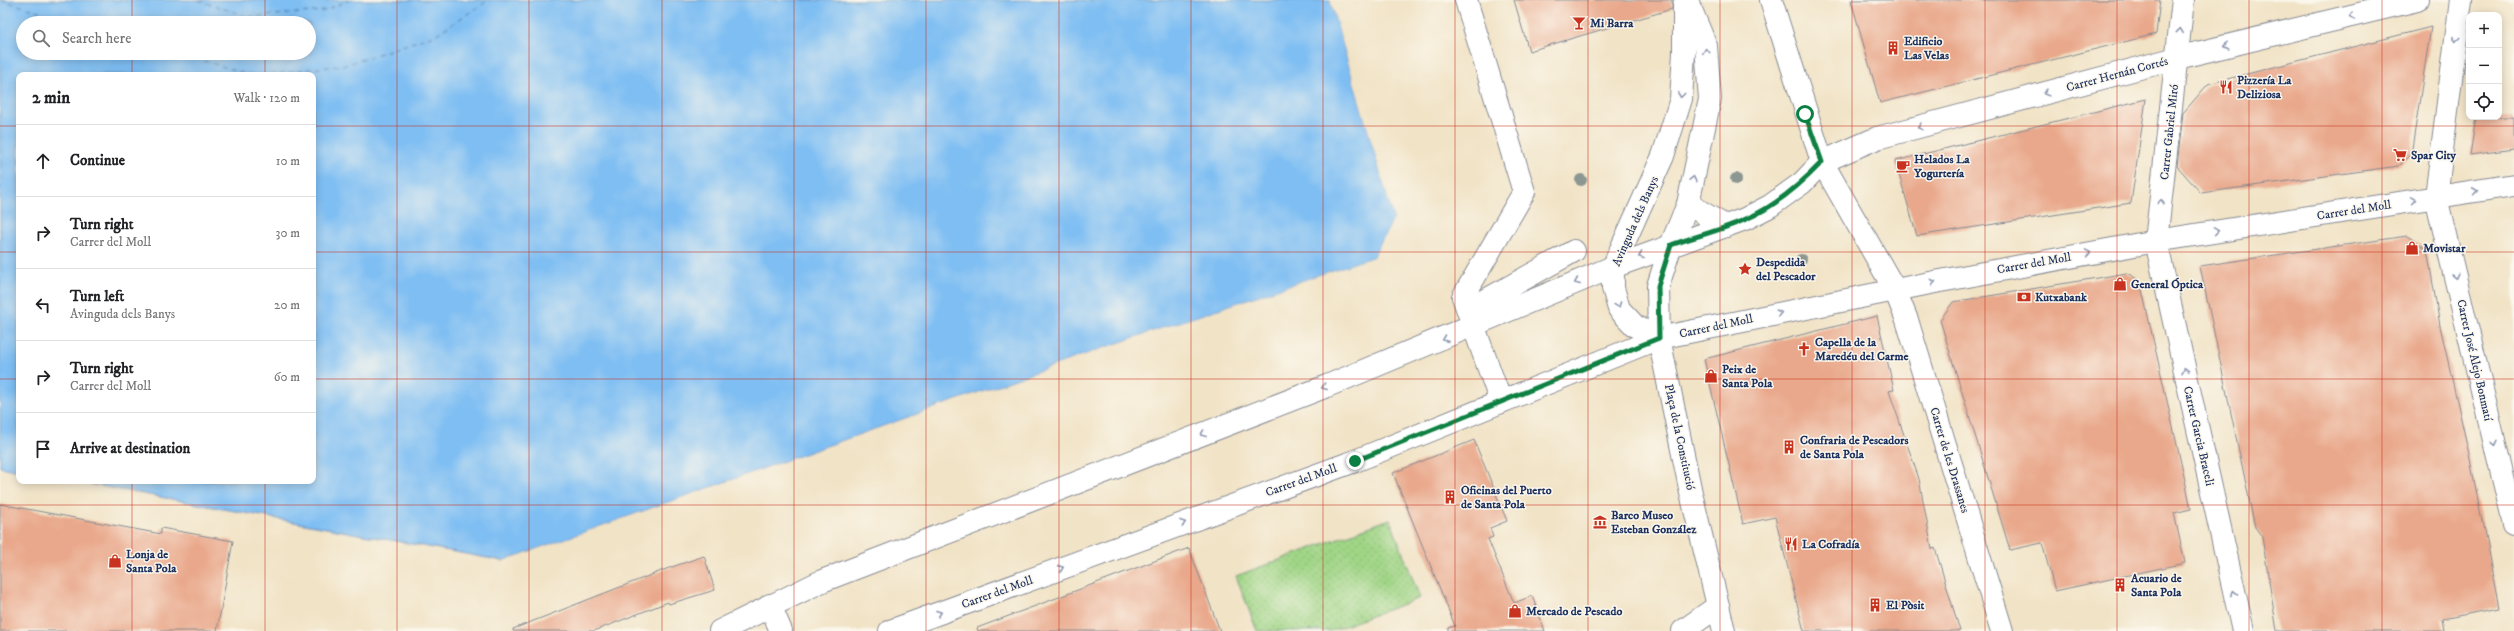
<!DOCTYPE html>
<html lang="en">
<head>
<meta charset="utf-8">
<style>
	body { margin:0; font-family:"IM FELL DW Pica",serif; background:#f2f2f2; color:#202124 }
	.controls { position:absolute; right:12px; top:12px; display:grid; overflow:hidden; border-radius:8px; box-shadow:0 2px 10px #0003 }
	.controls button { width:36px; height:36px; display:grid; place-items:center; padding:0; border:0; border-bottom:1px solid #e0e0e0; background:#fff; color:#202124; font:20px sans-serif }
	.stop { position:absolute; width:12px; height:12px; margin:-9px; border:3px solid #0b8043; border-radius:50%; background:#fff }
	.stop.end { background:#0b8043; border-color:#fff; box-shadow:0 1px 4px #0008 }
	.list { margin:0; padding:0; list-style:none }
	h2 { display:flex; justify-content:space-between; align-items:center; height:52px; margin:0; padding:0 16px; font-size:17px }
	h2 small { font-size:13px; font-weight:400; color:#757577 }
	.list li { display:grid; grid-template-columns:26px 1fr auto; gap:12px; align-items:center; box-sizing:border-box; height:72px; padding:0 16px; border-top:1px solid #e0e0e0 }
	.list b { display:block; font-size:15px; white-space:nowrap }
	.list p { margin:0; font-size:13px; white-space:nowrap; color:#757577 }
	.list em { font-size:13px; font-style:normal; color:#757577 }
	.icon { flex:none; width:22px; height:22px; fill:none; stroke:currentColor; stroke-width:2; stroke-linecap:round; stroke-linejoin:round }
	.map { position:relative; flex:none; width:2514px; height:631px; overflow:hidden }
	.search { position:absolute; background:#fff; box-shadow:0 2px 10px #0003; left:16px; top:16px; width:300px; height:44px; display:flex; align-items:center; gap:10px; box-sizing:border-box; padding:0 14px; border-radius:22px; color:#757577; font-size:15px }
	.panel { position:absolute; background:#fff; box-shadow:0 2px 10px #0003; left:16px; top:72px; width:300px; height:412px; border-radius:8px }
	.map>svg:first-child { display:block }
</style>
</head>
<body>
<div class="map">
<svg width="2514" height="631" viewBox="0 0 2514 631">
	<defs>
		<pattern id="garden-dots" width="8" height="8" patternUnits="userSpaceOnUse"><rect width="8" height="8" fill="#a0d586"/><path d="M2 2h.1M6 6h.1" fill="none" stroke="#89b776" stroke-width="1.8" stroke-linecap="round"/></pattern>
	</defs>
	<rect width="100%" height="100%" fill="#fbf7ec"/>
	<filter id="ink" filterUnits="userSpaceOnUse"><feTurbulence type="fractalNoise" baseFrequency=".025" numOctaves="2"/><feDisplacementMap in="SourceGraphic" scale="8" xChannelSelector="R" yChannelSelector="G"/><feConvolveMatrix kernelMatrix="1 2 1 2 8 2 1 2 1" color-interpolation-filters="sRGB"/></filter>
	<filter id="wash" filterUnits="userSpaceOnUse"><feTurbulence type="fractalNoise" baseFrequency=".012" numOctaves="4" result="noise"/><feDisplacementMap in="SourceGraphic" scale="16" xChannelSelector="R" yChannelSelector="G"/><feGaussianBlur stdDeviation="0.9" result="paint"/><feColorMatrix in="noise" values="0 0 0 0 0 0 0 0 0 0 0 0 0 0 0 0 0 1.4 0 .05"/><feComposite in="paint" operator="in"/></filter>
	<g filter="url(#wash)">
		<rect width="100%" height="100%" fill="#f1e3c6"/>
		<polygon fill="url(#garden-dots)" stroke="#5e8272" points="1390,519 1420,598 1331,631 1257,631 1236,576"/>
		<path fill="#7ebef3" stroke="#4c76a8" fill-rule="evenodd" d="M0,0h1330l64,219 -21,38 -266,90 -604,214 -429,-80h239v-406h-294v396l-19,-4zM23,23h286v30h-286z"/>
		<polygon fill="#f1e3c6" points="1330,0 1332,0 1396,219 1375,258 1108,349 504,563 503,561 1107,347 1373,257 1394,219"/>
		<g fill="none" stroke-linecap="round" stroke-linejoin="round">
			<g stroke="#395a8b" stroke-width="1" stroke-dasharray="5 4" stroke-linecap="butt">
				<polyline points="1,0 78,23"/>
				<polyline points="198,0 249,17 324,11 349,0"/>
				<polyline points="178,53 251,75"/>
				<polyline points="262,75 345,65 435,35 489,0"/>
			</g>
		</g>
		<g id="blocks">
			<g fill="#e9a88b">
				<polygon points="1514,0 1672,0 1672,9 1529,51"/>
				<polygon points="1851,0 2160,0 2156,34 1880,103"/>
				<polygon points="2431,27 2411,155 2399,166 2201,193 2177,166 2183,113 2208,84"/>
				<polygon points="2146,99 2131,203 1917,236 1895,161"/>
				<polygon points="2476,117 2514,117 2514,149 2470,155"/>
				<polygon points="2407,236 2427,249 2440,326 2469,454 2499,608 2442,619 2444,631 2277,631 2262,537 2255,527 2200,266"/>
				<polygon points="2127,273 2140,281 2186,485 2191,509 2174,513 2185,563 2055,591 2042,543 2010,550 1940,320 1953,302"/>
				<polygon points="1877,316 1894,390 1889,391 1919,479 1932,549 1935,548 1960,631 1804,631 1775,517 1743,524 1704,359"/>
				<polygon points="1474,440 1507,521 1490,528 1493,537 1488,539 1514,603 1532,596 1545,631 1448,631 1448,628 1455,626 1393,473"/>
				<polygon points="0,504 161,534 161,528 233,541 217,631 0,631"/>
				<polygon points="1189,548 1220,631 978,631 977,628"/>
				<polygon points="704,556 715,590 669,604 668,602 594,631 513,631 513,629 669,568"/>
			</g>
		</g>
	</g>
	<g filter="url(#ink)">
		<use href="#blocks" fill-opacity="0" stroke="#868992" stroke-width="1"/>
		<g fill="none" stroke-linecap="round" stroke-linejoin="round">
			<g stroke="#868992" stroke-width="24">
				<g id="minor">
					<polyline points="1466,0 1524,192 1463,297 1501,402"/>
					<polyline points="1687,0 1706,46 1710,99 1688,204 1671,245 1658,286 1659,338 1691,493 1724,631"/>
					<polyline points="1771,0 1822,162 1895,290 1907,320 2002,631"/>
					<polyline points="2183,0 2156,241 2243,631"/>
					<polyline points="2461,0 2436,197 2514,524"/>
					<polyline points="1688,204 1725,226"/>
					<polyline points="1468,310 1574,251"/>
					<polyline points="1659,338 1635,326 1619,309 1613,288 1613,267 1663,156 1681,99 1684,53 1684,5"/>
					<polyline points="770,605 781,631"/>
					<polyline points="720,631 822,581 1327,386 1613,267 1745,219 1770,206 1802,183 1822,162 1877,138 2177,58 2417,0"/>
					<polyline points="890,631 1355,461 1659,338 1935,282 2156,241 2514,185"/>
					<polyline points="1683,631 1718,606"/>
				</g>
			</g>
			<use href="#minor" stroke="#fff" stroke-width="22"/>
		</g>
		<g fill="#8d9792">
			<circle cx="1736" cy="179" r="6"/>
			<circle cx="1581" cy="180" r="6"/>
			<circle cx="1801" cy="260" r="6"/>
		</g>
		<defs><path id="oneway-chevron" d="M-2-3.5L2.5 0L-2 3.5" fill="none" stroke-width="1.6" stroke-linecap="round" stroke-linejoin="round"/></defs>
		<g stroke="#8d97ae">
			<use href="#oneway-chevron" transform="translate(2352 16) rotate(166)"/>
			<use href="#oneway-chevron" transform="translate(2180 31) rotate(-84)"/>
			<use href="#oneway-chevron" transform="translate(2456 39) rotate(97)"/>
			<use href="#oneway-chevron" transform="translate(2226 46) rotate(166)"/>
			<use href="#oneway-chevron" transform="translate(1706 51) rotate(-97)"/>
			<use href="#oneway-chevron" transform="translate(2046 93) rotate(165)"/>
			<use href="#oneway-chevron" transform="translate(1681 95) rotate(97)"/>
			<use href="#oneway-chevron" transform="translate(1920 127) rotate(165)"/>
			<use href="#oneway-chevron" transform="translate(1693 179) rotate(-78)"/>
			<use href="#oneway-chevron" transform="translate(2475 191) rotate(-8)"/>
			<use href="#oneway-chevron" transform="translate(2414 200) rotate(-9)"/>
			<use href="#oneway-chevron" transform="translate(2161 202) rotate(-83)"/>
			<use href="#oneway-chevron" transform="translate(2216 231) rotate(-9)"/>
			<use href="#oneway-chevron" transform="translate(2088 253) rotate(-10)"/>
			<use href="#oneway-chevron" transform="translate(1641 256) rotate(160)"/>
			<use href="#oneway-chevron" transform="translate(2455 276) rotate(77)"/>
			<use href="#oneway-chevron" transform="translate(1577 282) rotate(157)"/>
			<use href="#oneway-chevron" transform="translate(1933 282) rotate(-11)"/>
			<use href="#oneway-chevron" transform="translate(1618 305) rotate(70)"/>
			<use href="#oneway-chevron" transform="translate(1779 313) rotate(-12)"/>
			<use href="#oneway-chevron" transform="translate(1445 339) rotate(158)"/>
			<use href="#oneway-chevron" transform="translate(2185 370) rotate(-103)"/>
			<use href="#oneway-chevron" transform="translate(1324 387) rotate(159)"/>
			<use href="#oneway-chevron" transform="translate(1203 434) rotate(159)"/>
			<use href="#oneway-chevron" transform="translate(2495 443) rotate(77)"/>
			<use href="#oneway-chevron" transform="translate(1183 523) rotate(-20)"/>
			<use href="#oneway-chevron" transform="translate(1061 568) rotate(-20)"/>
			<use href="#oneway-chevron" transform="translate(2234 593) rotate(-103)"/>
			<use href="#oneway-chevron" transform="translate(939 613) rotate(-20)"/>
		</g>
	</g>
	<g fill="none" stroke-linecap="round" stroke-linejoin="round" filter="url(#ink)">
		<path stroke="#0b8043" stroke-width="5" d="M1355,461l304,-123 -1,-52 13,-41c25,-9 52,-15 75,-26 30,-13 54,-34 76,-57l-17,-48"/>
	</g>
	<path fill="none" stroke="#c8321e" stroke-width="1" stroke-opacity="0.55" d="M132,0v23M265,0v23M397,0v631M529,0v631M662,0v631M794,0v631M926,0v631M1059,0v631M1191,0v631M1323,0v631M1455,0v631M1588,0v631M1720,0v631M1852,0v631M1985,0v631M2117,0v631M2249,0v631M2382,0v631M132,53v22M265,53v22M0,126h19M313,126h2201M0,252h19M313,252h2201M0,379h19M313,379h2201M132,481v150M265,481v150M0,505h2514"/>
	<defs>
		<g id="bar-bare" transform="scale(1.08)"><path d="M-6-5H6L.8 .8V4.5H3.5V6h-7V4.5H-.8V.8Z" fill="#c8321e" stroke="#fbf7ec" stroke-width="2.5" paint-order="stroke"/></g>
		<g id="building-bare" transform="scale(1.08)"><path d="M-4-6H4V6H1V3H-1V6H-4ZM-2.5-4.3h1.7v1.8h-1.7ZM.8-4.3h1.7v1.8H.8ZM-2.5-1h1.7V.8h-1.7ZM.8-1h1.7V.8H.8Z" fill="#c8321e" stroke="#fbf7ec" stroke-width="2.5" paint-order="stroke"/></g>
		<g id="restaurant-bare" transform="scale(1.08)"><path d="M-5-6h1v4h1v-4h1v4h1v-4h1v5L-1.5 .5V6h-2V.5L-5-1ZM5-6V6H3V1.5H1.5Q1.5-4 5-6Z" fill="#c8321e" stroke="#fbf7ec" stroke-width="2.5" paint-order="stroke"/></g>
		<g id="supermarket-bare" transform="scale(1.08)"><path d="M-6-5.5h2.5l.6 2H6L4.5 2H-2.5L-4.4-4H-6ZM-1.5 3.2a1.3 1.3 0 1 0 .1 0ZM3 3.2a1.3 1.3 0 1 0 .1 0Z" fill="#c8321e" stroke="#fbf7ec" stroke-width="2.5" paint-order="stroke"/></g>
		<g id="cafe-bare" transform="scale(1.08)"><path d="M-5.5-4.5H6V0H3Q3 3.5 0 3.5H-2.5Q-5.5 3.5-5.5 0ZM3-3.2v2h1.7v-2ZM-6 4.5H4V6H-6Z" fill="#c8321e" stroke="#fbf7ec" stroke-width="2.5" paint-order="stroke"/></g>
		<g id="shop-bare" transform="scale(1.08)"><path d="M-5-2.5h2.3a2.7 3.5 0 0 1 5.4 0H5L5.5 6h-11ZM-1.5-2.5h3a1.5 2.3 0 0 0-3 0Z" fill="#c8321e" stroke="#fbf7ec" stroke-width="2.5" paint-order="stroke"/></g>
		<g id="sight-bare" transform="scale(1.08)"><path d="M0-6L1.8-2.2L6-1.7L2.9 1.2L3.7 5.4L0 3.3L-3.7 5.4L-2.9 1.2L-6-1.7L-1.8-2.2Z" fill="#c8321e" stroke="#fbf7ec" stroke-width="2.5" paint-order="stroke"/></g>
		<g id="bank-bare" transform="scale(1.08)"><path d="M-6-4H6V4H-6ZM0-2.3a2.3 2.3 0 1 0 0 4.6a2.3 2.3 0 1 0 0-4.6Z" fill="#c8321e" stroke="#fbf7ec" stroke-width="2.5" paint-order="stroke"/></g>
		<g id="church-bare" transform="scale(1.08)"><path d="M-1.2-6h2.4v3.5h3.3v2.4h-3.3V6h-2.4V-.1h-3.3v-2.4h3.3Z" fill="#c8321e" stroke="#fbf7ec" stroke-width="2.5" paint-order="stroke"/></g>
		<g id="museum-bare" transform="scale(1.08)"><path d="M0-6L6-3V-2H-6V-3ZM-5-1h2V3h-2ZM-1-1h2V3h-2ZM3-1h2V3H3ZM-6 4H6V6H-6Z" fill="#c8321e" stroke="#fbf7ec" stroke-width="2.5" paint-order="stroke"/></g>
	</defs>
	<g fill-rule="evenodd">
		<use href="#bar-bare" x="1579" y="23"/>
		<use href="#building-bare" x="1893" y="48"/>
		<use href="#restaurant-bare" x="2226" y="87"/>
		<use href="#supermarket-bare" x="2400" y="155"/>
		<use href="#cafe-bare" x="1903" y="166"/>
		<use href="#shop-bare" x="2412" y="248"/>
		<use href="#sight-bare" x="1745" y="269"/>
		<use href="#shop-bare" x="2120" y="284"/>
		<use href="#bank-bare" x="2024" y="297"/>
		<use href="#church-bare" x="1804" y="349"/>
		<use href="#shop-bare" x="1711" y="376"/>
		<use href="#building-bare" x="1789" y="447"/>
		<use href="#building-bare" x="1450" y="497"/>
		<use href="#museum-bare" x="1600" y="522"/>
		<use href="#restaurant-bare" x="1791" y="544"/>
		<use href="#shop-bare" x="115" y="561"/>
		<use href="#building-bare" x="2120" y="585"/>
		<use href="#building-bare" x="1875" y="605"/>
		<use href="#shop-bare" x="1515" y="611"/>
	</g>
	<g text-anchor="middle" stroke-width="3" stroke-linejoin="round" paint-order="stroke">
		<g font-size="12" font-weight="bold" fill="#1b2f5e" stroke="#fbf7ec" text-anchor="start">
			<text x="1590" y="27">Mi Barra</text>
			<text x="1904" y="45">Edificio<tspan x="1904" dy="14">Las Velas</tspan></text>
			<text x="2237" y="84">Pizzería La<tspan x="2237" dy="14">Deliziosa</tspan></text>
			<text x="2411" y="159">Spar City</text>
			<text x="1914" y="163">Helados La<tspan x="1914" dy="14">Yogurtería</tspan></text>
			<text x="2423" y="252">Movistar</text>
			<text x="1756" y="266">Despedida<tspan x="1756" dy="14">del Pescador</tspan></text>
			<text x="2131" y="288">General Óptica</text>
			<text x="2035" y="301">Kutxabank</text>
			<text x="1815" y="346">Capella de la<tspan x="1815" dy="14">Maredéu del Carme</tspan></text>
			<text x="1722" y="373">Peix de<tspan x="1722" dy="14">Santa Pola</tspan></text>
			<text x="1800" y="444">Confraria de Pescadors<tspan x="1800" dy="14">de Santa Pola</tspan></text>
			<text x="1461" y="494">Oficinas del Puerto<tspan x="1461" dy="14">de Santa Pola</tspan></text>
			<text x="1611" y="519">Barco Museo<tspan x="1611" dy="14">Esteban González</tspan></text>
			<text x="1802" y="548">La Cofradía</text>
			<text x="126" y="558">Lonja de<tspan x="126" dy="14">Santa Pola</tspan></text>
			<text x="2131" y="582">Acuario de<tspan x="2131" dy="14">Santa Pola</tspan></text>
			<text x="1886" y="609">El Pòsit</text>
			<text x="1526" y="615">Mercado de Pescado</text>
		</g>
		<g font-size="12" fill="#1b2f5e" stroke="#fbf7ec">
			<text transform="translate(2117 74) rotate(-15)" y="4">Carrer Hernán Cortés</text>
			<text transform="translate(2169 132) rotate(-84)" y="4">Carrer Gabriel Miró</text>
			<text transform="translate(2354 210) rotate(-9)" y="4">Carrer del Moll</text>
			<text transform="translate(1635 221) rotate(-66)" y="4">Avinguda dels Banys</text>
			<text transform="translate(2034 263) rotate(-10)" y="4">Carrer del Moll</text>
			<text transform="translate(1716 326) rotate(-12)" y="4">Carrer del Moll</text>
			<text transform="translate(2475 360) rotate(77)" y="4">Carrer José Alejo Bonmatí</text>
			<text transform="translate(2199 436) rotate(77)" y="4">Carrer Garcia Braceli</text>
			<text transform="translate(1680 437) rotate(78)" y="4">Plaça de la Constitució</text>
			<text transform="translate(1950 460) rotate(73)" y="4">Carrer de les Drassanes</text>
			<text transform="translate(1301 480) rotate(-20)" y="4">Carrer del Moll</text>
			<text transform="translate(997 592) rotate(-20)" y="4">Carrer del Moll</text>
		</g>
	</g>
</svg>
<div class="controls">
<button>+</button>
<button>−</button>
<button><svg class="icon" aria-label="locate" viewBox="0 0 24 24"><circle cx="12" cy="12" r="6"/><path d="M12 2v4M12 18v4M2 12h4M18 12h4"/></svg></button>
</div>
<div class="stop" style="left:1805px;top:114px"></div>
<div class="stop end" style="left:1355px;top:461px"></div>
<div class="search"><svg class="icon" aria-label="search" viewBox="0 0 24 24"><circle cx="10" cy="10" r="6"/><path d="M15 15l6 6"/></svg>Search here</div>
<section class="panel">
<h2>2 min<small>Walk · 120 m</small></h2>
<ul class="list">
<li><svg class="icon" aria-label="ahead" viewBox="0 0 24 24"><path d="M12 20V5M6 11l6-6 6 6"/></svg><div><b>Continue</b></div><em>10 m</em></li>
<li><svg class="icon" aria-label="right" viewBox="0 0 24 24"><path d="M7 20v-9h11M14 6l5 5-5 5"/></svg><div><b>Turn right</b><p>Carrer del Moll</p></div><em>30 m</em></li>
<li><svg class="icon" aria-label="left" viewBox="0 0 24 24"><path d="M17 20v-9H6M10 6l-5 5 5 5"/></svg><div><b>Turn left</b><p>Avinguda dels Banys</p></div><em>20 m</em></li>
<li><svg class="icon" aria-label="right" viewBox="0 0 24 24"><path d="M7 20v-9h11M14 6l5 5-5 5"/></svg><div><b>Turn right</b><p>Carrer del Moll</p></div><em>60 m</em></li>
<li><svg class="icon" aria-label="arrive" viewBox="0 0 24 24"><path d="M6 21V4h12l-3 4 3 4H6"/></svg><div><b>Arrive at destination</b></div></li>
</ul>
</section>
</div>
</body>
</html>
